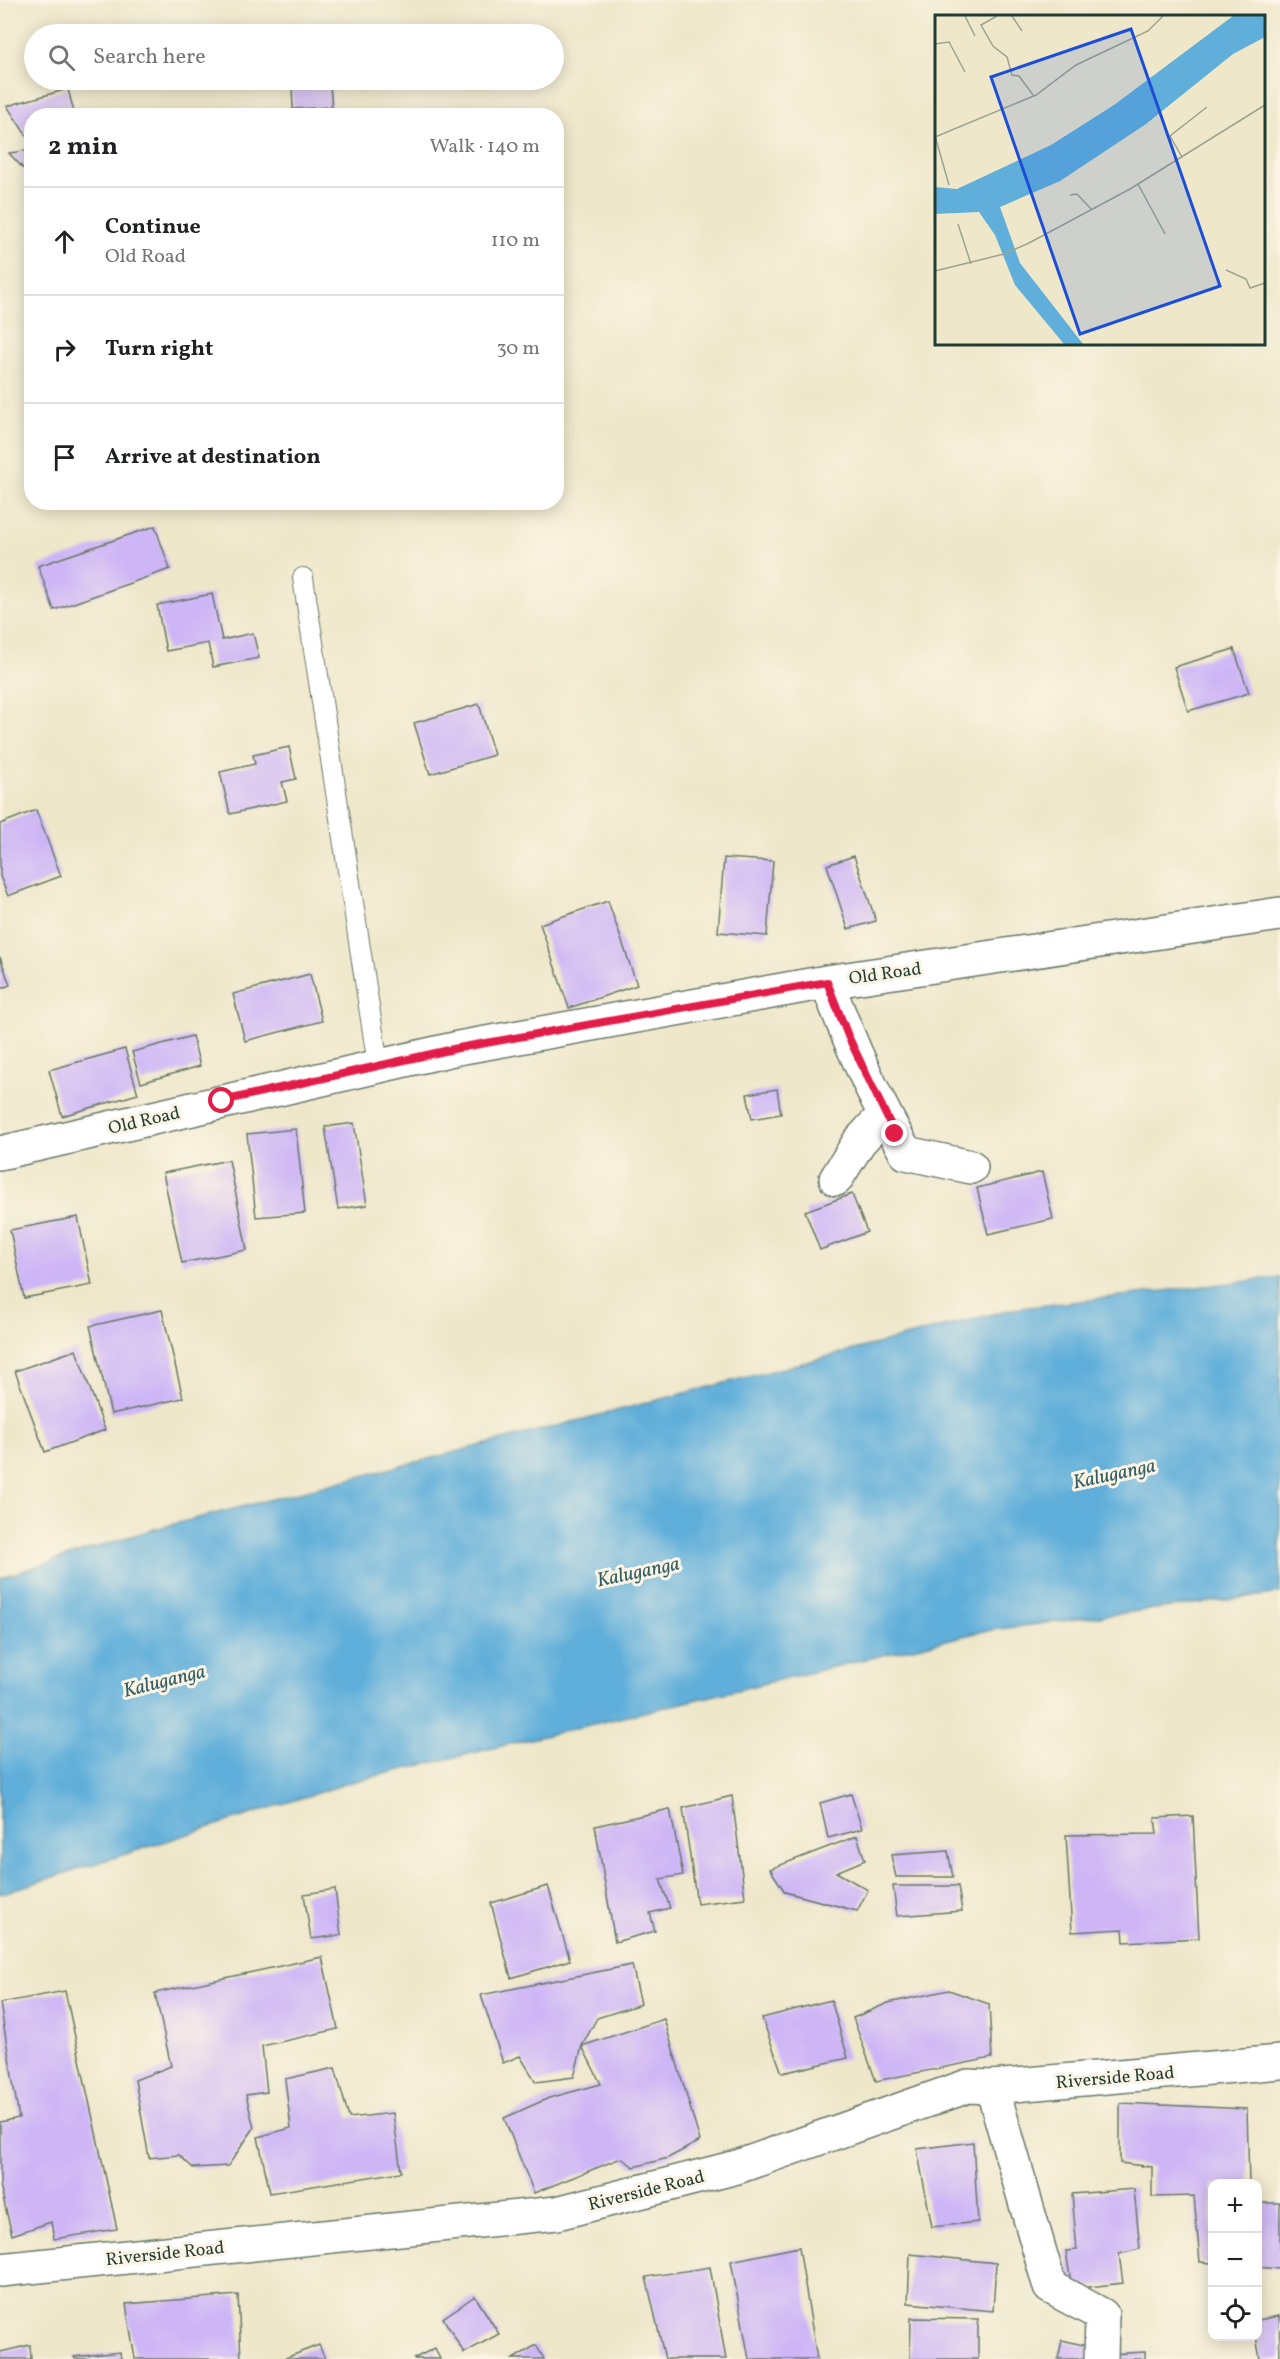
<!DOCTYPE html>
<html lang="en">
<head>
<meta charset="utf-8">
<style>
	body { margin:0; font-family:Vollkorn,serif; background:#f2f2f2; color:#202124 }
	.controls { position:absolute; right:18px; bottom:18px; display:grid; overflow:hidden; border-radius:12px; box-shadow:0 3px 15px #0003 }
	.controls button { width:54px; height:54px; display:grid; place-items:center; padding:0; border:0; border-bottom:2px solid #e0e0e0; background:#fff; color:#202124; font:30px sans-serif }
	.stop { position:absolute; width:18px; height:18px; margin:-14px; border:4px solid #e11d48; border-radius:50%; background:#fff }
	.stop.end { background:#e11d48; border-color:#fff; box-shadow:0 2px 6px #0008 }
	.list { margin:0; padding:0; list-style:none }
	h2 { display:flex; justify-content:space-between; align-items:center; height:78px; margin:0; padding:0 24px; font-size:26px }
	h2 small { font-size:20px; font-weight:400; color:#757577 }
	.list li { display:grid; grid-template-columns:39px 1fr auto; gap:18px; align-items:center; box-sizing:border-box; height:108px; padding:0 24px; border-top:2px solid #e0e0e0 }
	.list b { display:block; font-size:22px; white-space:nowrap }
	.list p { margin:0; font-size:20px; white-space:nowrap; color:#757577 }
	.list em { font-size:20px; font-style:normal; color:#757577 }
	.icon { flex:none; width:33px; height:33px; fill:none; stroke:currentColor; stroke-width:2; stroke-linecap:round; stroke-linejoin:round }
	.map { position:relative; flex:none; width:1280px; height:2359px; overflow:hidden }
	.search { position:absolute; background:#fff; box-shadow:0 3px 15px #0003; left:24px; top:24px; width:540px; height:66px; display:flex; align-items:center; gap:15px; box-sizing:border-box; padding:0 21px; border-radius:33px; color:#757577; font-size:22px }
	.panel { position:absolute; background:#fff; box-shadow:0 3px 15px #0003; left:24px; top:108px; width:540px; height:402px; border-radius:24px }
	.map>svg:first-child { display:block }
</style>
</head>
<body>
<div class="map">
<svg width="1280" height="2359" viewBox="0 0 1280 2359">
	<rect width="100%" height="100%" fill="#fcf5e5"/>
	<filter id="ink" filterUnits="userSpaceOnUse"><feTurbulence type="fractalNoise" baseFrequency=".0167" numOctaves="2"/><feDisplacementMap in="SourceGraphic" scale="12" xChannelSelector="R" yChannelSelector="G"/><feConvolveMatrix kernelMatrix="1 2 1 2 8 2 1 2 1" color-interpolation-filters="sRGB"/></filter>
	<filter id="wash" filterUnits="userSpaceOnUse"><feTurbulence type="fractalNoise" baseFrequency=".008" numOctaves="4" result="noise"/><feDisplacementMap in="SourceGraphic" scale="24" xChannelSelector="R" yChannelSelector="G"/><feGaussianBlur stdDeviation="1.35" result="paint"/><feColorMatrix in="noise" values="0 0 0 0 0 0 0 0 0 0 0 0 0 0 0 0 0 1.4 0 .05"/><feComposite in="paint" operator="in"/></filter>
	<g filter="url(#wash)">
		<rect width="100%" height="100%" fill="#eee7ca"/>
		<polygon fill="#60afda" stroke="#407687" stroke-width="1.5" points="1280,1277 1280,1593 984,1631 355,1781 0,1894 0,1578 147,1531 1013,1309"/>
		<g id="blocks">
			<g fill="#ceb6f6">
				<polygon points="330,85 332,107 293,109 292,86"/>
				<polygon points="68,89 75,116 32,116 32,144 7,106"/>
				<polygon points="32,150 32,178 9,153"/>
				<polygon points="155,526 170,569 54,610 38,566"/>
				<polygon points="212,594 222,640 253,633 259,658 213,667 208,643 166,651 157,605"/>
				<polygon points="1234,649 1249,693 1188,711 1174,667"/>
				<polygon points="479,704 494,755 430,774 414,723"/>
				<polygon points="289,747 296,779 282,782 287,801 230,814 220,772 255,764 253,755"/>
				<polygon points="36,810 61,876 8,896 0,876 0,824"/>
				<polygon points="854,856 876,921 848,929 827,865"/>
				<polygon points="724,858 773,861 767,936 718,932"/>
				<polygon points="608,901 637,985 569,1008 540,924"/>
				<polygon points="0,957 10,985 0,989"/>
				<polygon points="310,974 322,1021 245,1041 233,994"/>
				<polygon points="192,1036 200,1066 141,1083 132,1052"/>
				<polygon points="125,1049 138,1094 62,1116 49,1070"/>
				<polygon points="777,1089 781,1114 752,1119 747,1094"/>
				<polygon points="354,1123 367,1205 338,1209 325,1127"/>
				<polygon points="296,1129 305,1213 256,1217 247,1134"/>
				<polygon points="229,1160 247,1250 182,1263 163,1173"/>
				<polygon points="1042,1172 1053,1219 988,1234 977,1188"/>
				<polygon points="852,1194 867,1232 820,1250 805,1211"/>
				<polygon points="78,1217 92,1285 24,1298 10,1230"/>
				<polygon points="162,1310 183,1398 111,1414 90,1326"/>
				<polygon points="76,1350 105,1430 45,1452 15,1371"/>
				<polygon points="851,1794 862,1829 828,1838 820,1803"/>
				<polygon points="732,1796 745,1898 697,1904 683,1808"/>
				<polygon points="670,1809 683,1875 660,1879 670,1908 650,1913 655,1931 615,1942 595,1826"/>
				<polygon points="1193,1816 1199,1938 1124,1942 1123,1929 1072,1932 1066,1835 1157,1834 1155,1818"/>
				<polygon points="857,1836 865,1860 836,1872 868,1890 857,1911 785,1892 770,1869"/>
				<polygon points="948,1851 953,1877 896,1877 891,1855"/>
				<polygon points="548,1886 570,1960 511,1978 491,1903"/>
				<polygon points="893,1886 958,1886 962,1911 897,1916"/>
				<polygon points="335,1889 341,1935 311,1939 304,1894"/>
				<polygon points="322,1957 338,2029 262,2046 267,2092 246,2095 254,2128 228,2166 193,2168 179,2155 149,2158 135,2080 171,2066 155,1993"/>
				<polygon points="632,1965 641,2004 597,2018 582,2046 574,2077 536,2082 520,2056 503,2063 481,1995"/>
				<polygon points="949,1990 989,2004 992,2058 876,2081 853,2018 888,2003"/>
				<polygon points="65,1991 117,2229 54,2239 51,2222 12,2235 0,2185 0,2122 19,2118 0,2003"/>
				<polygon points="831,2000 848,2058 782,2073 762,2018"/>
				<polygon points="664,2019 700,2141 668,2158 634,2167 621,2158 534,2193 504,2118 549,2098 601,2084 582,2046"/>
				<polygon points="335,2068 349,2118 393,2113 401,2172 270,2193 258,2137 291,2128 285,2079"/>
				<polygon points="1120,2103 1247,2109 1249,2184 1212,2184 1212,2263 1200,2262 1194,2196 1152,2197 1152,2167 1120,2163"/>
				<polygon points="973,2142 978,2222 932,2227 917,2149"/>
				<polygon points="1134,2189 1140,2249 1119,2254 1123,2283 1072,2289 1066,2251 1077,2250 1072,2194"/>
				<polygon points="1258,2203 1280,2203 1280,2269 1258,2267"/>
				<polygon points="799,2247 817,2359 749,2359 731,2261"/>
				<polygon points="910,2254 996,2263 993,2311 908,2303"/>
				<polygon points="710,2267 726,2359 665,2359 646,2277"/>
				<polygon points="238,2295 241,2359 135,2359 126,2304"/>
				<polygon points="475,2296 499,2334 464,2353 443,2318"/>
				<polygon points="1279,2316 1280,2359 1260,2359 1256,2337 1258,2320"/>
				<polygon points="911,2318 978,2319 978,2359 910,2359"/>
				<polygon points="1062,2340 1096,2348 1093,2359 1058,2359"/>
				<polygon points="30,2345 31,2359 0,2359 0,2352"/>
				<polygon points="319,2345 325,2359 283,2359"/>
				<polygon points="536,2345 544,2359 513,2359"/>
				<polygon points="435,2348 440,2359 413,2359"/>
				<polygon points="120,2352 121,2359 75,2359 74,2357"/>
				<polygon points="1145,2352 1145,2359 1109,2359 1109,2354"/>
			</g>
		</g>
	</g>
	<g filter="url(#ink)">
		<use href="#blocks" fill-opacity="0" stroke="#677868" stroke-width="1.5"/>
		<g fill="none" stroke-linecap="round" stroke-linejoin="round">
			<g stroke="#677868" stroke-width="22">
				<polyline id="lane" points="303,578 378,1065"/>
			</g>
			<g stroke="#677868" stroke-width="36">
				<g id="street">
					<path d="M827,982c22,59 47,116 79,171l65,14"/>
					<polyline points="0,1153 458,1048 827,982 1280,914"/>
					<polyline points="836,1179 859,1142 884,1115"/>
					<polyline points="992,2087 1050,2287 1102,2315 1101,2359"/>
					<polyline points="0,2270 557,2213 737,2167 968,2086 992,2087 1280,2062"/>
				</g>
			</g>
			<use href="#lane" stroke="#fff" stroke-width="20"/>
			<use href="#street" stroke="#fff" stroke-width="33"/>
		</g>
	</g>
	<g fill="none" stroke-linecap="round" stroke-linejoin="round" filter="url(#ink)">
		<polyline stroke="#e11d48" stroke-width="8" points="222,1101 458,1048 827,982 848,1036 895,1134"/>
	</g>
	<g text-anchor="middle" stroke-width="6" stroke-linejoin="round" paint-order="stroke">
		<g font-size="18" fill="#1f3d34" stroke="#fcf5e5">
			<text transform="translate(885 973) rotate(-8)" y="6">Old Road</text>
			<text transform="translate(144 1120) rotate(-13)" y="6">Old Road</text>
			<text transform="translate(1115 2077) rotate(-5)" y="6">Riverside Road</text>
			<text transform="translate(646 2190) rotate(-14)" y="6">Riverside Road</text>
			<text transform="translate(165 2253) rotate(-6)" y="6">Riverside Road</text>
		</g>
		<g font-size="20" font-style="italic" fill="#325f66" stroke="#fcf5e5">
			<text transform="translate(1114 1473) rotate(-12)" y="7">Kaluganga</text>
			<text transform="translate(638 1571) rotate(-12)" y="7">Kaluganga</text>
			<text transform="translate(164 1680) rotate(-14)" y="7">Kaluganga</text>
		</g>
	</g>
	<g transform="translate(935 15)">
		<rect width="330" height="330" fill="#eee7ca"/>
		<path d="M298,1h32v21l-32,17 -87,70 -86,57 -60,26 20,56 63,81h-19l-49,-59 -20,-50 -16,-23 -44,2v-27l22,2 94,-44 63,-40z" fill="#60afda"/>
		<path fill="none" stroke="#9ba38e" stroke-width="1.5" d="M30,1l10,20M62,1l-16,9 12,21 14,11 5,18 7,1 14,19M77,1l10,15M0,29l14,-2 16,30M0,121l14,49M0,122l101,-42 40,-30 72,-34 15,-15M247,142l-12,-21 37,-29M203,169l27,50M135,180l7,-1 15,16M23,209l13,40M291,255l20,9 4,9 15,-5M0,256l69,-17 25,-11 101,-54 135,-84"/>
		<path fill="#1d4ed8" fill-opacity="0.15" stroke="#1d4ed8" stroke-width="3" d="M196,14l89,257 -140,48 -89,-257z"/>
		<rect width="330" height="330" fill="none" stroke="#1f3d34" stroke-width="3"/>
	</g>
</svg>
<div class="controls">
<button>+</button>
<button>−</button>
<button><svg class="icon" aria-label="locate" viewBox="0 0 24 24"><circle cx="12" cy="12" r="6"/><path d="M12 2v4M12 18v4M2 12h4M18 12h4"/></svg></button>
</div>
<div class="stop" style="left:222px;top:1101px"></div>
<div class="stop end" style="left:895px;top:1134px"></div>
<div class="search"><svg class="icon" aria-label="search" viewBox="0 0 24 24"><circle cx="10" cy="10" r="6"/><path d="M15 15l6 6"/></svg>Search here</div>
<section class="panel">
<h2>2 min<small>Walk · 140 m</small></h2>
<ul class="list">
<li><svg class="icon" aria-label="ahead" viewBox="0 0 24 24"><path d="M12 20V5M6 11l6-6 6 6"/></svg><div><b>Continue</b><p>Old Road</p></div><em>110 m</em></li>
<li><svg class="icon" aria-label="right" viewBox="0 0 24 24"><path d="M7 20v-9h11M14 6l5 5-5 5"/></svg><div><b>Turn right</b></div><em>30 m</em></li>
<li><svg class="icon" aria-label="arrive" viewBox="0 0 24 24"><path d="M6 21V4h12l-3 4 3 4H6"/></svg><div><b>Arrive at destination</b></div></li>
</ul>
</section>
</div>
</body>
</html>
